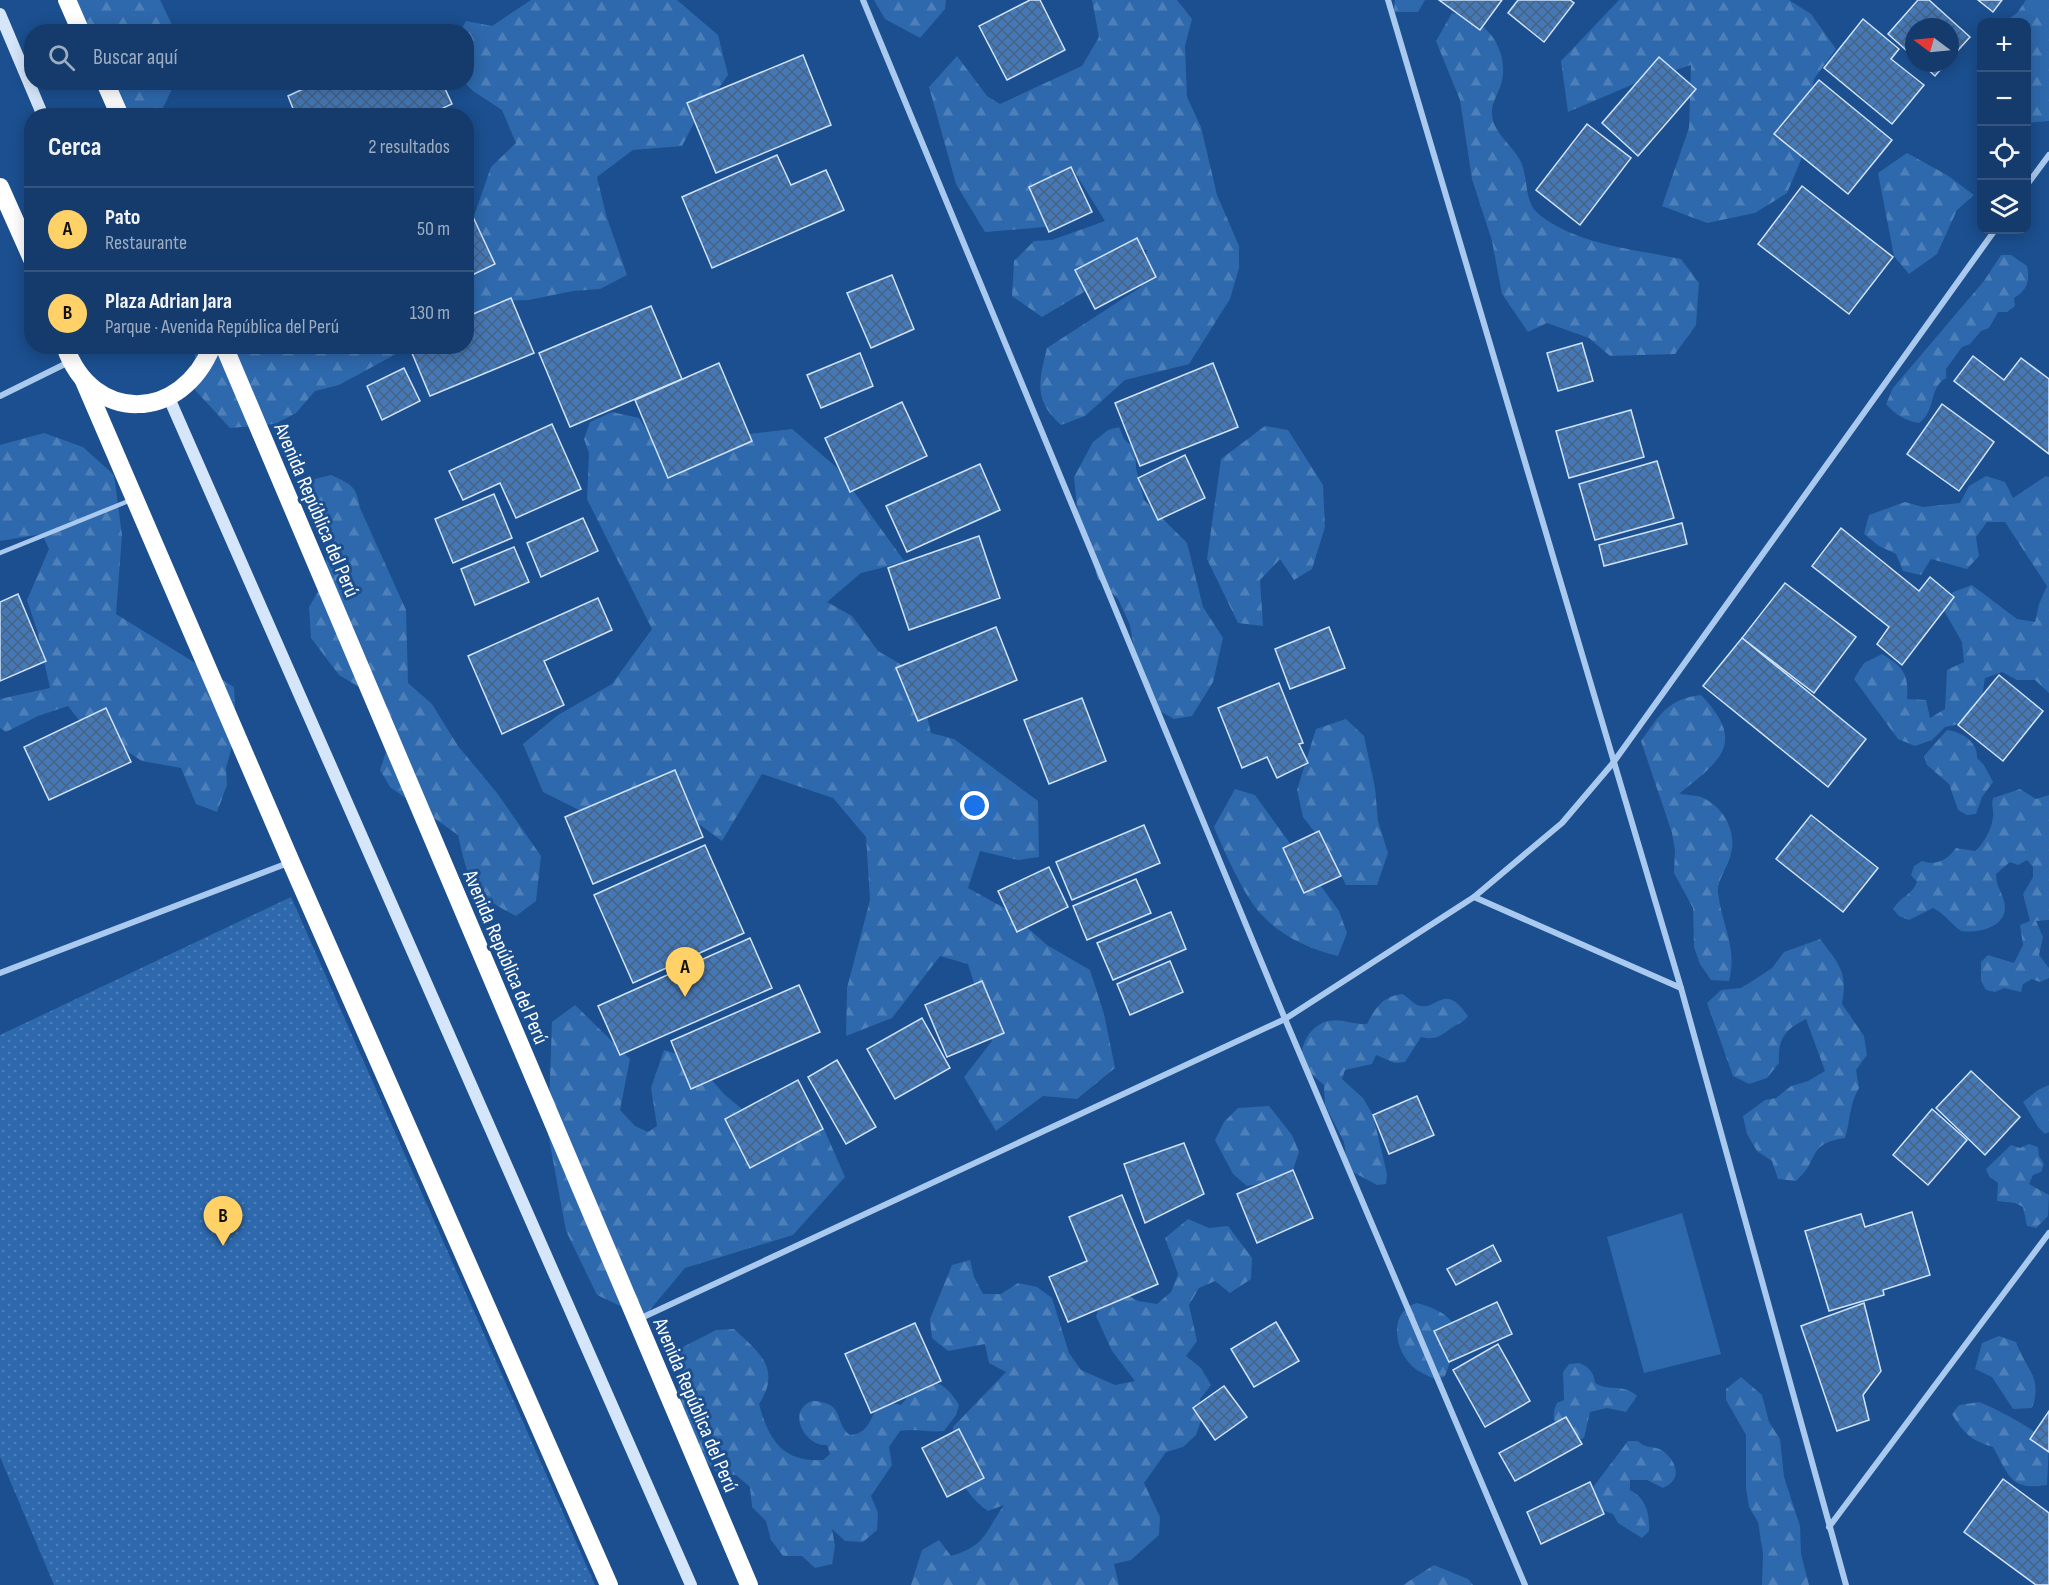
<!DOCTYPE html>
<html lang="es">
<head>
<meta charset="utf-8">
<style>
	body { margin:0; font-family:"Sofia Sans Condensed",sans-serif; background:#1d4271; color:#f1f3f6 }
	.controls { position:absolute; right:18px; top:18px; display:grid; overflow:hidden; border-radius:12px; box-shadow:0 3px 15px #0003 }
	.controls button { width:54px; height:54px; display:grid; place-items:center; padding:0; border:0; border-bottom:2px solid #33557e; background:#143b6b; color:#f1f3f6; font:30px sans-serif }
	.compass { position:absolute; left:1905px; top:18px; width:54px; height:54px; border-radius:50%; background:#143b6b; box-shadow:0 3px 15px #0003; rotate:286deg }
	.you { position:absolute; left:975px; top:806px; width:21px; height:21px; margin:-15px; border:4px solid #fff; border-radius:50%; background:#1a73e8; box-shadow:0 0 0 9px #1a73e833 }
	.badge { display:grid; place-items:center; width:39px; height:39px; border-radius:50%; background:#ffd166; color:#111; font-size:20px; font-weight:700 }
	.pin { position:absolute; translate:-50% -50px; filter:drop-shadow(0 2px 3px #0008) }
	.pin::after { content:''; position:absolute; top:32px; width:21px; height:18px; background:inherit; clip-path:polygon(0 0,100% 0,50% 100%) }
	.list { margin:0; padding:0; list-style:none }
	h2 { display:flex; justify-content:space-between; align-items:center; height:78px; margin:0; padding:0 24px; font-size:26px }
	h2 small { font-size:20px; font-weight:400; color:#9dadc1 }
	.list li { display:grid; grid-template-columns:39px 1fr auto; gap:18px; align-items:center; box-sizing:border-box; height:84px; padding:0 24px; border-top:2px solid #33557e }
	.list b { display:block; font-size:22px; white-space:nowrap }
	.list p { margin:0; font-size:20px; white-space:nowrap; color:#9dadc1 }
	.list em { font-size:20px; font-style:normal; color:#9dadc1 }
	.icon { flex:none; width:33px; height:33px; fill:none; stroke:currentColor; stroke-width:2; stroke-linecap:round; stroke-linejoin:round }
	.map { position:relative; flex:none; width:2049px; height:1585px; overflow:hidden }
	.search { position:absolute; background:#143b6b; box-shadow:0 3px 15px #0003; left:24px; top:24px; width:450px; height:66px; display:flex; align-items:center; gap:15px; box-sizing:border-box; padding:0 21px; border-radius:24px; color:#9dadc1; font-size:22px }
	.panel { position:absolute; background:#143b6b; box-shadow:0 3px 15px #0003; left:24px; top:108px; width:450px; height:246px; border-radius:24px }
	.map>svg:first-child { display:block }
</style>
</head>
<body>
<div class="map">
<svg width="2049" height="1585" viewBox="0 0 2049 1585">
	<defs>
		<pattern id="forest-firs" width="22" height="20" patternUnits="userSpaceOnUse" patternTransform="scale(1.5)"><rect width="22" height="20" fill="#2e69ad"/><path d="M5 1l3.5 6h-7zM16 11l3.5 6h-7z" fill="#4d80b9"/></pattern>
		<pattern id="park-dots" width="8" height="8" patternUnits="userSpaceOnUse" patternTransform="scale(1.5)"><rect width="8" height="8" fill="#2e69ad"/><path d="M2 2h.1M6 6h.1" fill="none" stroke="#4d80b9" stroke-width="1.8" stroke-linecap="round"/></pattern>
		<pattern id="building-cross-hatch" width="8" height="8" patternUnits="userSpaceOnUse" patternTransform="scale(1.5)"><rect width="8" height="8" fill="#4478b7"/><path d="M0 0l8 8M0 8l8-8" fill="none" stroke="#486282"/></pattern>
	</defs>
	<rect width="100%" height="100%" fill="#1b4f8f"/>
	<polygon fill="#2e69ad" points="1682,1213 1721,1354 1644,1373 1607,1237"/>
	<g fill="url(#forest-firs)">
		<polygon points="64,0 160,0 175,31 75,31"/>
		<polygon points="531,0 677,0 718,35 728,75 694,123 682,146 633,150 597,177 606,215 627,275 600,289 573,291 529,300 499,301 467,320 467,236 491,167 516,143 502,110 473,91 465,83 466,32 460,32 466,21 492,26"/>
		<polygon points="874,0 946,0 945,9 920,38 885,19"/>
		<path d="M1092,0h85l15,19 -7,27 2,51 14,30 16,68 22,51v22l-9,31 -41,65 -64,16 -40,36 -24,9c-28,-25 -22,-44 -14,-77l94,-61 6,-37 -30,-1 -28,40 -47,28 -30,-21 2,-35 20,-20 18,-1 53,-19 -31,-50 -29,16 11,39 -71,6 -29,-48 -27,-97 28,-31 30,40 13,8 82,-38 17,-29z"/>
		<polygon points="1395,0 1425,0 1418,12 1394,12"/>
		<polygon points="1619,0 1789,0 1811,14 1836,49 1814,79 1801,160 1787,193 1755,213 1707,223 1662,206 1689,128 1691,65 1636,83 1568,112 1561,61"/>
		<polygon points="2026,0 2049,0 2049,121 2027,123 2026,22 2004,22 2017,13"/>
		<path d="M1452,13c32,4 57,34 50,68 -2,9 -10,21 -10,30 -1,21 21,34 29,51 8,18 2,41 20,54 40,30 94,33 140,43l18,24 -3,42 -21,29 -65,2 -21,-18 -42,-15 -19,9 -26,-38 -10,-53 -20,-62 -12,-79 -24,-59z"/>
		<polygon points="99,83 175,83 159,116 114,115"/>
		<polygon points="1907,153 1947,175 1974,195 1957,210 1937,254 1909,274 1894,256 1878,173"/>
		<path d="M2001,255h10l16,11c3,14 1,24 -13,32l1,8 -8,6h-9l-9,16 -8,3 -11,13 -8,3 -16,22v9c-18,10 -9,32 -27,45 -14,-2 -24,-9 -33,-19l7,-16 91,-107z"/>
		<polygon points="195,347 409,347 339,385 315,391 296,413 275,424 230,428 195,390"/>
		<polygon points="612,412 639,418 662,454 731,436 792,429 836,467 905,562 861,573 827,602 852,616 878,651 914,672 922,694 931,733 954,739 1038,801 1039,857 1018,860 980,851 968,888 1006,909 1047,945 1090,970 1104,1014 1115,1068 1077,1099 1043,1096 996,1131 964,1077 992,1041 968,964 940,956 892,1018 846,1036 847,988 870,900 866,837 833,798 762,774 722,841 681,811 585,813 543,792 523,744 558,715 612,684 652,629 587,499 589,453 584,439 590,422"/>
		<polygon points="1265,426 1288,430 1323,485 1325,527 1312,569 1294,580 1280,559 1260,580 1263,626 1238,623 1207,559 1221,459"/>
		<polygon points="1119,427 1124,439 1135,449 1136,468 1144,500 1187,543 1203,607 1223,638 1213,682 1192,716 1174,719 1156,709 1138,671 1130,625 1118,599 1098,579 1078,516 1074,477 1093,442 1108,430"/>
		<polygon points="44,433 83,447 114,475 122,535 116,614 234,687 236,731 226,768 227,785 217,812 196,804 181,768 142,761 79,720 68,706 38,716 6,732 0,728 0,699 50,688 37,630 27,600 49,549 42,534 0,541 0,445"/>
		<path d="M331,475c21,10 25,10 29,33l46,102 2,73 24,21 26,42 39,47 44,63 -5,45 -20,15c-45,-23 -47,-33 -58,-81l-68,-48 -10,-17 14,-42 -13,-28 -42,-25 -28,-37 -2,-31 15,-25 3,-31 -22,-45 6,-26z"/>
		<path d="M1986,476l19,6 8,16 33,-22 3,1v216l-14,-13h-18l-15,-8 -17,6 -6,36 -15,9 -19,4 -13,13 -17,6 -17,-7 -44,-60 10,-16 18,-9c21,13 27,19 25,45l19,1 4,18 15,-9 2,-39 17,-8 -2,-20 -19,-33 10,-17 19,-7 45,34 18,3 4,-18 8,-18 -42,-64h-18l-11,15 3,19 -12,13 -36,-10 -10,16 -18,-4 -7,-17 -17,-8 -15,-12 5,-19 36,-13 18,5 37,-4 9,-17z"/>
		<path d="M1701,695c47,49 18,66 -22,99 7,1 16,1 22,3 24,10 37,37 29,60 -3,11 -13,24 -12,35 3,32 20,55 11,89l-18,-1 -11,-16 -6,-17 -1,-39 -19,-35 1,-22 -3,-18 -31,-92c19,-26 26,-42 60,-46z"/>
		<polygon points="1346,719 1364,736 1375,788 1378,821 1388,853 1377,885 1346,885 1325,845 1303,817 1297,790 1316,729"/>
		<path d="M1947,730c15,2 31,12 30,28l7,7 9,17 -11,15 -6,17 -9,1 -9,-5 -9,-26 -22,-19 -3,-9z"/>
		<path d="M1235,789l20,6 84,116 8,22 -9,23c-27,-6 -58,-20 -77,-42 -16,-16 -38,-65 -47,-87z"/>
		<path d="M2020,789l16,10 13,-4v125l-13,1 7,16 -4,18 10,13v10l-9,4 -8,-3 -9,5 -2,8 -17,-4 -9,4 -9,-2 -5,-9v-19l7,-7 26,8 9,-18 -3,-20 10,-4 -7,-27 10,-17v-10l-6,-7 -9,5 -8,-3 -14,12c0,12 5,16 8,27 7,25 -25,33 -43,30 -10,-7 -17,-18 -28,-23l-24,12 -10,-4 -6,-7c7,-12 19,-14 24,-27l-6,-7 3,-9 8,-5c15,5 25,-1 34,-13l19,3c9,-7 17,-23 18,-34 1,-8 -2,-11 0,-19z"/>
		<path d="M1820,939c19,25 28,33 22,65l22,32 3,19 -11,15 3,18c-10,17 -8,31 -14,50 -40,6 -24,22 -49,43l-18,-2 -6,-18 -15,-10 -10,-17 -4,-18 22,-16 11,-2 15,-12 17,-5 17,-10 -19,-52c-22,11 -28,20 -27,44l-12,15 -18,6 -16,-8 -26,-73 14,-13 20,-2 16,-10 15,-10 12,-16z"/>
		<path d="M1402,994c6,3 11,9 15,11 21,8 26,-25 51,11 -5,7 -9,7 -15,11 -12,8 -16,14 -32,10l-16,25 -10,1 -19,-8 -4,9 -27,6 -3,9 21,19 10,17 14,59 -1,10 -9,1 -26,-14 -4,-9 -3,-20 -19,-37 -1,-20c-19,-16 -30,-28 -15,-51 5,-6 12,-12 20,-13 12,-3 25,4 38,3 8,-16 16,-28 35,-30z"/>
		<polygon points="575,1005 630,1059 620,1110 635,1126 648,1132 657,1126 651,1088 664,1050 693,1059 725,1095 766,1129 824,1129 845,1177 793,1235 685,1268 644,1317 597,1295 566,1231 548,1133 552,1022"/>
		<polygon points="2049,1085 2049,1132 2045,1134 2038,1127 2023,1102 2038,1090"/>
		<polygon points="1269,1106 1292,1135 1299,1152 1293,1170 1265,1183 1247,1186 1233,1174 1215,1140 1224,1122 1238,1108"/>
		<polygon points="2029,1144 2038,1147 2039,1156 2044,1164 2041,1172 2033,1175 2029,1184 2049,1195 2048,1216 2036,1228 2027,1226 2023,1207 2015,1203 1997,1201 1998,1183 1990,1177 1986,1169 2011,1145 2020,1148"/>
		<path d="M1188,1219l21,9 19,-2 24,32 -1,21 -21,14 -15,-12 -16,7 -10,17 8,36 -11,15 15,12 10,17 -11,14 2,19 -6,17 -13,12 -17,5 -22,31 16,34 -1,18 -28,25 -17,4 5,21h-208l11,-35 17,-10 12,16c36,-11 33,-23 53,-51l-16,6c-30,-21 -35,-48 -35,-84l53,-55 -17,-9 -4,-19 -37,7 -16,-13 -2,-19 22,-54 18,-5 4,17 9,17h18l17,-11 19,4 15,11 17,55 12,17 34,15 20,-4 -23,-30 -16,-35 7,-18 18,-6 17,9 19,3 14,-12 7,-18 -13,-36z"/>
		<path d="M1417,1303c48,13 44,33 28,73l-8,4c-11,-5 -24,-10 -31,-21 -13,-19 -14,-49 11,-56z"/>
		<path d="M734,1329c25,23 48,40 25,75 10,37 24,58 64,56l7,-6 -3,-9c-21,2 -39,-31 -19,-42 5,-3 8,-2 13,-1 24,5 13,21 29,33 15,-1 19,-11 25,-24l17,-8 9,2c6,-6 12,-17 20,-22 14,-9 32,10 38,22l-3,10 -12,16c-15,2 -28,-3 -44,0l-11,16 3,18 -21,31 7,17 -1,17 -14,12 -18,-1 -13,-12 3,17 -3,18 -17,4 -13,-12h-19l-12,-16 -5,-19 -14,-14 -2,-20 -14,-12 -19,-2c-12,-14 -27,-28 -33,-46 -8,-19 -7,-58 -3,-79l35,-18z"/>
		<path d="M1999,1336l17,6c10,28 27,35 16,66l-19,1 -21,-32 -17,-8 7,-26z"/>
		<path d="M1579,1363c10,4 15,9 16,20 14,9 28,0 42,13l-11,16 -19,-4 -17,4 -6,26 -9,3c-16,-7 -27,-21 -18,-38l7,-3 -1,-28 6,-8z"/>
		<polygon points="1741,1377 1762,1395 1769,1422 1780,1439 1784,1477 1800,1526 1801,1554 1809,1585 1762,1585 1763,1553 1758,1522 1749,1507 1746,1488 1746,1435 1726,1400 1726,1389"/>
		<path d="M1979,1402c16,6 60,29 70,42l-2,41c-36,6 -38,-9 -54,-38 -21,-6 -30,-14 -41,-33l7,-9z"/>
		<path d="M1628,1441h10c8,9 17,4 25,10 15,12 19,29 0,37l-16,-8h-17v10c16,8 20,24 19,41l-7,7 -24,-15 -5,-9 -17,-6 -5,-18z"/>
		<polygon points="1434,1565 1468,1579 1473,1585 1403,1585"/>
	</g>
	<polygon fill="url(#park-dots)" points="291,897 595,1585 54,1585 0,1457 0,1035"/>
	<g fill="url(#building-cross-hatch)" stroke="#cfe3fa" stroke-width="1.5">
		<polygon points="1030,0 1040,0 1065,50 1007,80 979,26"/>
		<polygon points="1439,0 1502,0 1480,30"/>
		<polygon points="1518,0 1570,0 1574,3 1544,42 1508,13"/>
		<polygon points="1918,0 1929,0 1970,37 1950,59 1950,27 1914,27 1914,57 1888,34"/>
		<polygon points="1978,0 2002,0 1993,12"/>
		<polygon points="1863,19 1899,49 1891,59 1924,85 1892,124 1824,68"/>
		<polygon points="803,55 831,125 716,173 687,103"/>
		<polygon points="1659,57 1696,89 1638,156 1602,123"/>
		<polygon points="1921,63 1946,63 1935,76"/>
		<polygon points="1819,80 1892,140 1848,194 1774,134"/>
		<polygon points="318,82 442,82 452,104 426,116 296,116 288,96"/>
		<polygon points="1587,124 1631,158 1580,225 1536,190"/>
		<polygon points="777,155 791,185 826,170 844,210 712,268 682,197"/>
		<polygon points="1071,167 1092,212 1049,232 1029,187"/>
		<polygon points="1802,186 1893,257 1849,314 1758,244"/>
		<polygon points="466,202 495,264 466,278"/>
		<polygon points="1137,238 1156,277 1095,309 1075,270"/>
		<polygon points="892,275 914,329 871,348 847,293"/>
		<polygon points="511,298 534,353 430,396 409,346 466,346 466,317"/>
		<polygon points="651,306 682,379 570,427 539,353"/>
		<polygon points="1582,343 1593,381 1558,391 1547,353"/>
		<polygon points="860,353 873,386 821,408 807,375"/>
		<polygon points="1973,356 2004,380 2021,358 2049,379 2049,454 1954,381"/>
		<polygon points="719,363 752,441 668,478 635,400"/>
		<polygon points="1213,363 1238,427 1140,466 1115,403"/>
		<polygon points="404,368 420,401 382,420 367,386"/>
		<polygon points="902,402 927,456 850,492 825,438"/>
		<polygon points="1942,404 1994,442 1959,491 1907,454"/>
		<polygon points="1631,410 1644,457 1569,478 1556,431"/>
		<polygon points="552,424 581,489 516,518 500,483 463,500 449,471"/>
		<polygon points="1185,455 1205,498 1158,520 1138,478"/>
		<polygon points="1657,461 1674,518 1595,540 1579,484"/>
		<polygon points="980,464 1000,510 907,552 886,506"/>
		<polygon points="494,494 512,538 453,563 435,519"/>
		<polygon points="583,518 598,551 541,577 527,543"/>
		<polygon points="1682,523 1687,544 1604,566 1599,545"/>
		<polygon points="1841,528 1919,591 1930,577 1954,597 1902,665 1877,644 1889,627 1812,566"/>
		<polygon points="979,536 1000,598 909,630 888,568"/>
		<polygon points="514,547 529,582 475,605 461,569"/>
		<polygon points="1785,583 1856,637 1814,693 1742,638"/>
		<polygon points="18,594 46,661 0,681 0,602"/>
		<polygon points="598,598 612,630 544,661 564,705 502,734 468,656"/>
		<polygon points="996,627 1017,680 918,721 896,668"/>
		<polygon points="1329,627 1345,668 1290,689 1275,649"/>
		<polygon points="1742,638 1866,739 1828,787 1703,686"/>
		<polygon points="1999,675 2043,711 2003,761 1958,725"/>
		<polygon points="1279,683 1303,743 1299,744 1308,763 1277,778 1267,757 1242,768 1218,708"/>
		<polygon points="1082,698 1106,761 1049,784 1024,720"/>
		<polygon points="106,708 131,762 49,800 24,747"/>
		<polygon points="675,770 703,837 593,884 565,817"/>
		<polygon points="1811,815 1878,868 1843,912 1776,859"/>
		<polygon points="1144,825 1160,863 1072,900 1056,862"/>
		<polygon points="1319,831 1341,876 1304,893 1283,848"/>
		<polygon points="705,845 744,933 633,983 594,895"/>
		<polygon points="1049,867 1068,907 1017,932 998,891"/>
		<polygon points="1136,879 1151,913 1087,940 1073,906"/>
		<polygon points="1171,912 1186,949 1113,980 1097,943"/>
		<polygon points="750,938 772,988 620,1055 598,1006"/>
		<polygon points="1170,961 1183,992 1130,1015 1117,984"/>
		<polygon points="982,981 1004,1033 947,1057 925,1005"/>
		<polygon points="799,985 820,1032 691,1089 671,1041"/>
		<polygon points="922,1018 950,1068 895,1099 867,1049"/>
		<polygon points="837,1060 876,1127 846,1144 808,1077"/>
		<polygon points="1971,1071 2020,1117 1985,1155 1936,1108"/>
		<polygon points="798,1080 823,1129 750,1168 725,1119"/>
		<polygon points="1417,1096 1434,1135 1389,1154 1373,1115"/>
		<polygon points="1932,1109 1967,1140 1928,1185 1893,1155"/>
		<polygon points="1184,1143 1204,1194 1145,1223 1124,1164"/>
		<polygon points="1293,1170 1313,1218 1257,1243 1237,1194"/>
		<polygon points="1122,1195 1158,1284 1068,1322 1049,1277 1087,1261 1069,1217"/>
		<polygon points="1912,1212 1930,1275 1883,1290 1884,1295 1829,1311 1805,1231 1861,1214 1865,1227"/>
		<polygon points="1493,1245 1501,1261 1456,1285 1447,1269"/>
		<polygon points="1497,1302 1512,1334 1449,1362 1434,1331"/>
		<polygon points="1864,1303 1881,1371 1863,1395 1869,1420 1837,1431 1801,1326"/>
		<polygon points="1276,1322 1299,1361 1254,1387 1231,1349"/>
		<polygon points="915,1323 941,1381 871,1413 845,1354"/>
		<polygon points="1498,1344 1530,1401 1485,1427 1453,1370"/>
		<polygon points="1224,1386 1247,1417 1215,1440 1193,1408"/>
		<polygon points="2049,1411 2049,1452 2030,1439"/>
		<polygon points="1566,1417 1582,1444 1515,1481 1499,1453"/>
		<polygon points="959,1429 984,1478 947,1497 922,1448"/>
		<polygon points="2003,1479 2049,1513 2049,1585 2036,1585 1964,1532"/>
		<polygon points="1590,1482 1604,1514 1541,1544 1527,1512"/>
	</g>
	<g fill="none" stroke-linecap="round" stroke-linejoin="round">
		<polyline stroke="#a9c9ee" stroke-width="4.5" points="0,553 131,500"/>
		<g stroke="#a9c9ee" stroke-width="6">
			<polyline points="863,0 1285,1019 1525,1585"/>
			<polyline points="1388,0 1681,988 1846,1585"/>
			<polyline points="2026,186 2049,155"/>
			<polyline points="0,396 69,362"/>
			<polyline points="1474,897 1681,988"/>
			<polyline points="0,973 288,863"/>
			<polyline points="639,1319 1285,1019 1474,897 1562,823 1613,763 1995,230"/>
			<polyline points="1829,1527 2049,1233"/>
		</g>
		<g stroke="#d6e6fa" stroke-width="12">
			<polyline points="0,14 43,116"/>
			<polyline points="169,398 691,1585"/>
		</g>
		<g stroke="#fff" stroke-width="18">
			<polyline points="67,0 81,32"/>
			<polyline points="105,82 120,116"/>
			<polyline points="0,187 32,259"/>
			<path d="M65,346c27,79 117,76 147,0"/>
			<polyline points="224,346 749,1585"/>
			<polyline points="84,381 291,862 609,1585"/>
		</g>
	</g>
	<g text-anchor="middle" stroke-width="6" stroke-linejoin="round" paint-order="stroke">
		<g font-size="21" fill="#fff" stroke="#1b4f8f">
			<text transform="translate(317 510) rotate(67)" y="7">Avenida República del Perú</text>
			<text transform="translate(506 957) rotate(67)" y="7">Avenida República del Perú</text>
			<text transform="translate(696 1405) rotate(67)" y="7">Avenida República del Perú</text>
		</g>
	</g>
</svg>
<div class="controls">
<button>+</button>
<button>−</button>
<button><svg class="icon" aria-label="locate" viewBox="0 0 24 24"><circle cx="12" cy="12" r="6"/><path d="M12 2v4M12 18v4M2 12h4M18 12h4"/></svg></button>
<button><svg class="icon" aria-label="layers" viewBox="0 0 24 24"><path d="M12 4l9 5-9 5-9-5zM3 14l9 5 9-5"/></svg></button>
</div>
<svg class="compass" viewBox="-18 -18 36 36"><path d="M0-13l5 13h-10z" fill="#e53935"/><path d="M0 13l5-13h-10z" fill="#9dadc1"/></svg>
<div class="you"></div>
<div class="pin badge" style="left:685px;top:997px">A</div>
<div class="pin badge" style="left:223px;top:1246px">B</div>
<div class="search"><svg class="icon" aria-label="search" viewBox="0 0 24 24"><circle cx="10" cy="10" r="6"/><path d="M15 15l6 6"/></svg>Buscar aquí</div>
<section class="panel">
<h2>Cerca<small>2 resultados</small></h2>
<ul class="list">
<li><span class="badge">A</span><div><b>Pato</b><p>Restaurante</p></div><em>50 m</em></li>
<li><span class="badge">B</span><div><b>Plaza Adrian Jara</b><p>Parque · Avenida República del Perú</p></div><em>130 m</em></li>
</ul>
</section>
</div>
</body>
</html>
